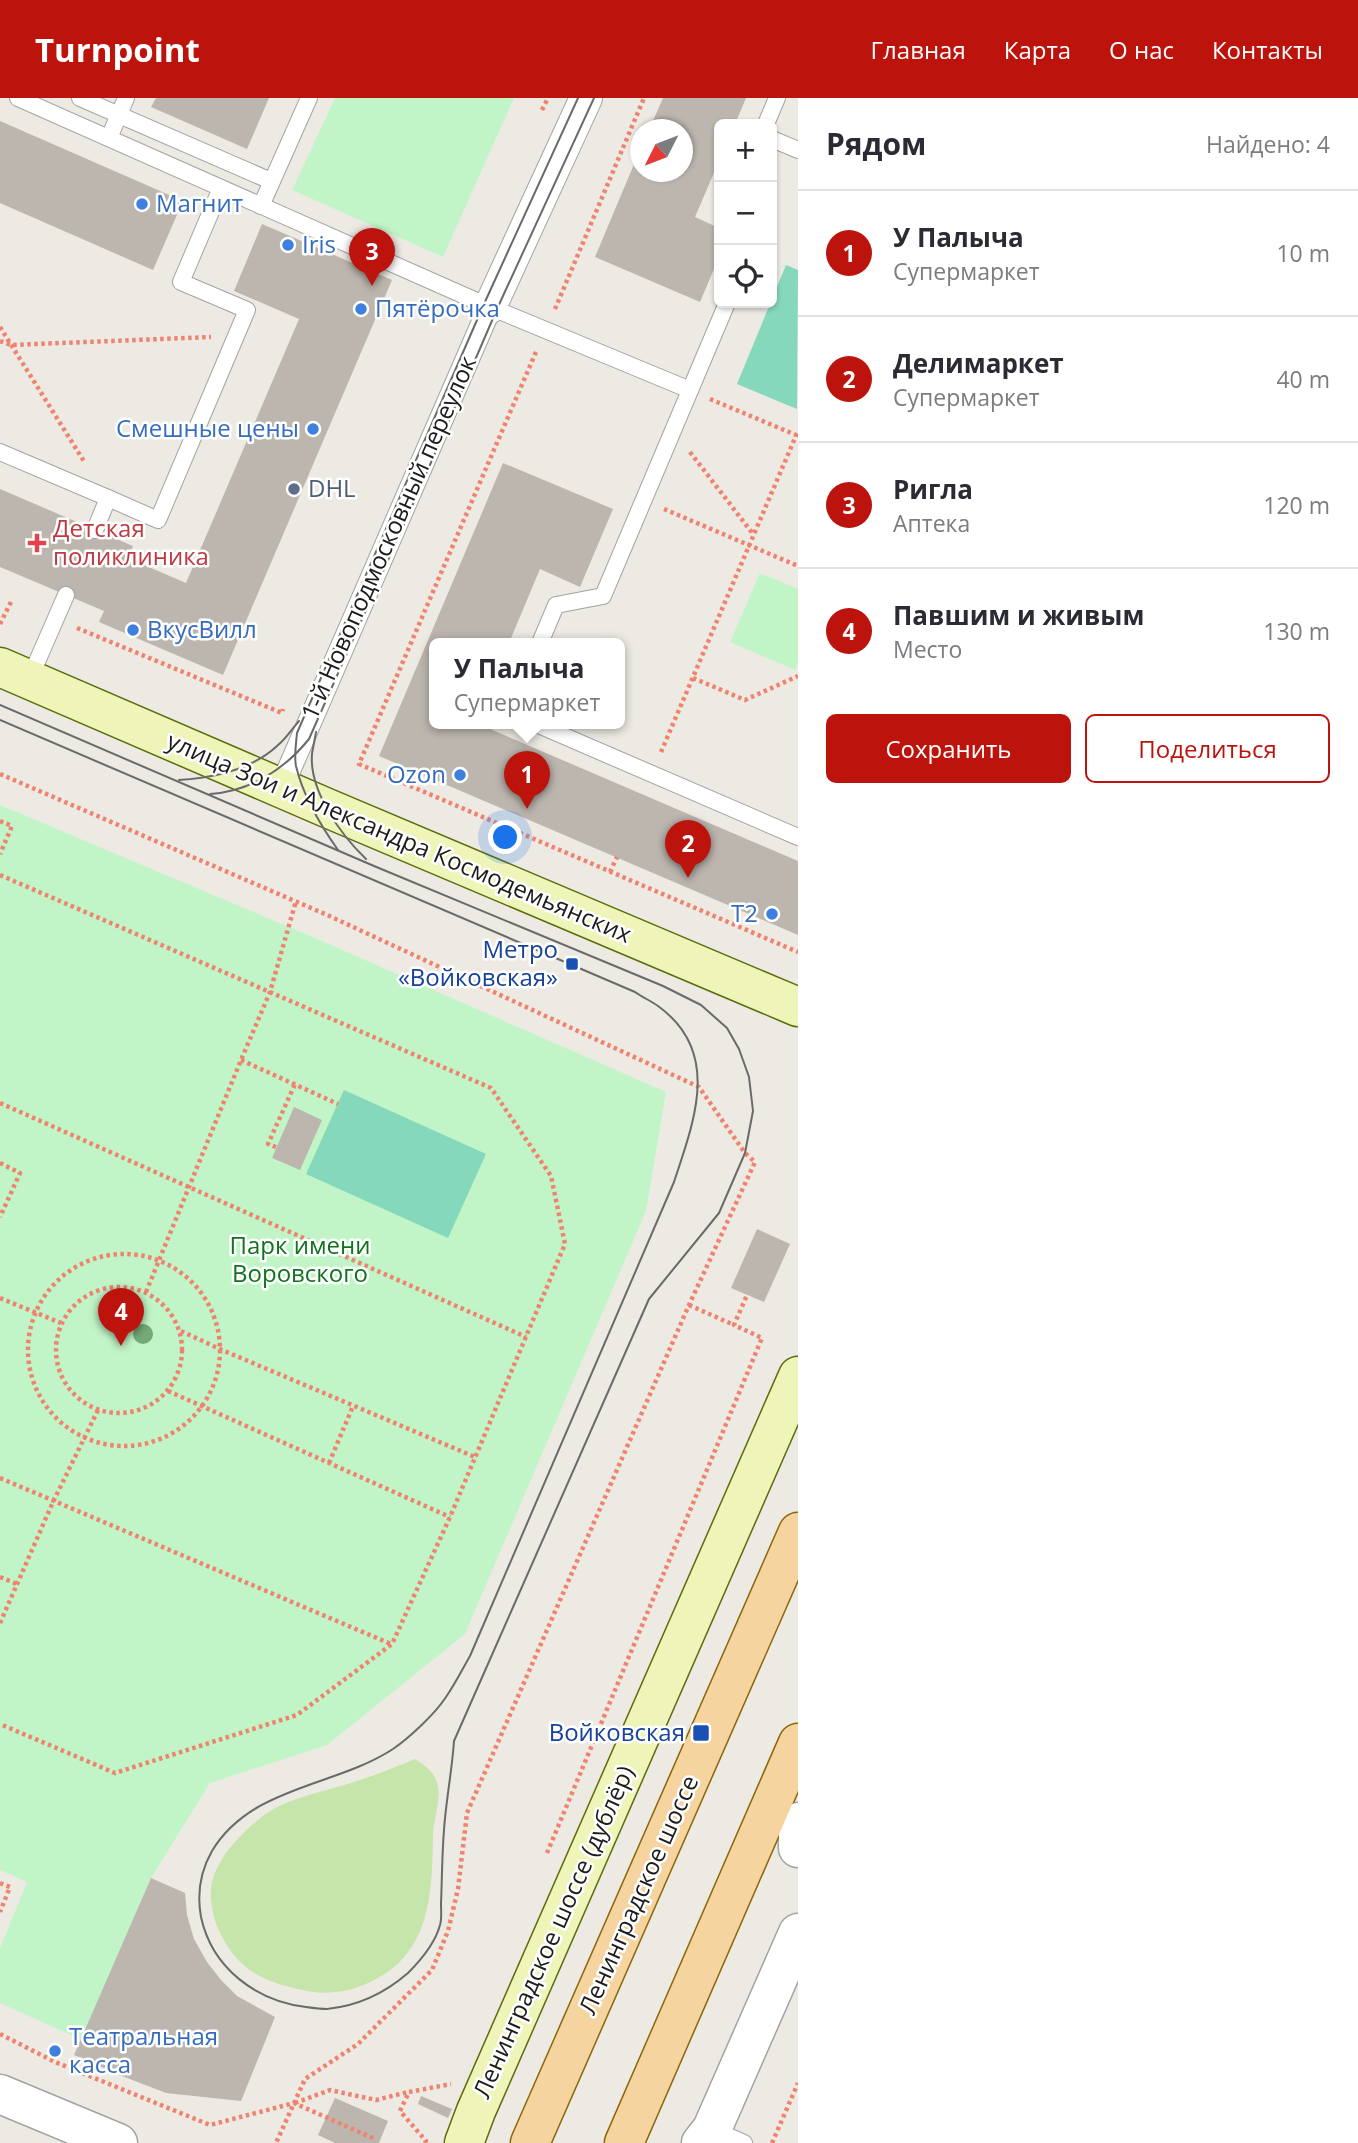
<!DOCTYPE html>
<html lang="ru">
<head>
<meta charset="utf-8">
<style>
	body { margin:0; font-family:"Open Sans",sans-serif; background:#f2f2f3; color:#2b2b33 }
	.controls { position:absolute; right:21px; top:21px; display:grid; overflow:hidden; border-radius:10px; box-shadow:0 2px 5px #0004 }
	.controls button { width:63px; height:63px; display:grid; place-items:center; padding:0; border:0; border-bottom:2px solid #e1e1e2; background:#fff; color:#2b2b33; font:35px sans-serif }
	.compass { position:absolute; left:630px; top:21px; width:63px; height:63px; border-radius:50%; background:#fff; box-shadow:0 2px 5px #0004; rotate:228deg }
	.you { position:absolute; left:506px; top:740px; width:24px; height:24px; margin:-18px; border:5px solid #fff; border-radius:50%; background:#1a73e8; box-shadow:0 0 0 10px #1a73e833 }
	.badge { display:grid; place-items:center; width:46px; height:46px; border-radius:50%; background:#bc140d; color:#fff; font-size:23px; font-weight:700 }
	.pin { position:absolute; translate:-50% -58px; filter:drop-shadow(0 2px 4px #0008) }
	.pin::after { content:''; position:absolute; top:37px; width:24px; height:21px; background:inherit; clip-path:polygon(0 0,100% 0,50% 100%) }
	.popup { position:absolute; left:429px; top:540px; width:196px; height:91px; box-sizing:border-box; display:grid; place-content:center; border-radius:10px; background:#fff; filter:drop-shadow(0 2px 5px #0005); font-size:23px; white-space:nowrap; color:#7c7c81 }
	.popup b { font-size:26px; color:#2b2b33 }
	.popup::after { content:''; position:absolute; left:50%; top:100%; margin-left:-14px; border:14px solid transparent; border-top-color:#fff }
	.list { margin:0; padding:0; list-style:none }
	h2 { display:flex; justify-content:space-between; align-items:center; height:91px; margin:0; padding:0 28px; font-size:30px }
	h2 small { font-size:23px; font-weight:400; color:#7c7c81 }
	.list li { display:grid; grid-template-columns:46px 1fr auto; gap:21px; align-items:center; box-sizing:border-box; height:126px; padding:0 28px; border-top:2px solid #e1e1e2 }
	.list b { display:block; font-size:26px; white-space:nowrap }
	.list p { margin:0; font-size:23px; white-space:nowrap; color:#7c7c81 }
	.list em { font-size:23px; font-style:normal; color:#7c7c81 }
	.actions { display:flex; gap:14px; padding:21px 28px }
	.actions a { flex:1; padding:16px 0; border:2px solid #bc140d; border-radius:10px; text-align:center; font-size:24px; color:#bc140d }
	.actions .main { background:#bc140d; color:#fff }
	.icon { flex:none; width:38px; height:38px; fill:none; stroke:currentColor; stroke-width:2; stroke-linecap:round; stroke-linejoin:round }
	.map { position:relative; flex:none; width:798px; height:2045px; overflow:hidden }
	header { display:flex; align-items:center; gap:42px; box-sizing:border-box; height:98px; padding:0 35px; background:#bc140d; color:#fff }
	header strong { font-size:33px }
	nav { display:flex; gap:38px; margin-inline-start:auto; font-size:24px }
	main { display:flex }
	aside { flex:1; background:#fff }
	.map>svg:first-child { display:block }
</style>
</head>
<body>
<header>
<strong>Turnpoint</strong>
<nav><a>Главная</a><a>Карта</a><a>О нас</a><a>Контакты</a></nav>
</header>
<main>
<div class="map">
<svg width="798" height="2045" viewBox="0 0 798 2045">
	<rect width="100%" height="100%" fill="#edeae3"/>
	<path fill="#c5e5ab" d="M415,1661c11,7 20,13 23,27 3,11 -4,34 -5,47 -1,60 -1,122 -65,150 -20,9 -40,12 -61,8 -43,-9 -68,-19 -88,-60 -5,-11 -9,-29 -8,-41 1,-31 42,-71 68,-84 26,-12 55,-17 81,-26 19,-6 37,-14 55,-21z"/>
	<g fill="#c1f5c8">
		<polygon points="335,0 514,0 443,159 292,92"/>
		<polygon points="760,475 798,491 798,564 795,572 730,544"/>
		<polygon points="0,707 315,840 666,994 646,1113 465,1536 327,1647 210,1685 151,1780 82,1942 0,1905 0,1850 27,1784 0,1772"/>
	</g>
	<g fill="#85d8bb">
		<polygon points="786,167 798,172 797,311 737,286"/>
		<polygon points="344,992 486,1056 448,1140 306,1076"/>
	</g>
	<g fill="#bdb6af">
		<polygon points="156,0 269,0 247,51 151,9"/>
		<polygon points="663,0 746,0 735,26 719,26 719,63 695,119 719,130 719,159 700,204 595,159 640,52 640,74 682,74 682,32 649,32"/>
		<polygon points="0,23 183,103 153,172 0,105"/>
		<polygon points="262,126 392,182 223,577 99,524 104,513 0,469 0,391 133,448 128,460 186,485 299,221 234,193"/>
		<polygon points="503,365 613,411 580,489 540,471 509,545 434,545 434,625 476,625 798,763 798,837 379,658"/>
		<polygon points="294,1009 322,1022 300,1072 272,1060"/>
		<polygon points="757,1131 790,1146 764,1204 731,1190"/>
		<polygon points="151,1780 185,1795 187,1817 194,1841 207,1864 221,1882 237,1898 275,1919 241,2003 166,1995 122,1978 74,1957"/>
		<polygon points="421,1998 452,2011 448,2020 418,2006"/>
		<polygon points="335,2000 388,2023 379,2045 335,2045 318,2037"/>
	</g>
	<g fill="none" stroke-linecap="round" stroke-linejoin="round">
		<g stroke="#a3a3a3" stroke-width="18">
			<g id="service">
				<polyline points="18,0 490,209 690,292"/>
				<polyline points="80,0 271,83"/>
				<polyline points="766,26 777,0"/>
				<polyline points="109,40 126,0"/>
				<polyline points="772,41 798,52"/>
				<polyline points="261,108 309,0"/>
				<polyline points="0,354 108,400"/>
				<polyline points="95,432 108,400 158,422 247,212 181,184 221,90"/>
				<polyline points="540,545 556,507 603,498 727,205"/>
				<polyline points="29,582 66,497"/>
				<polyline points="534,625 798,739"/>
				<polyline points="712,2031 744,2045"/>
			</g>
		</g>
		<g stroke="#a3a3a3" stroke-width="25">
			<polyline id="pedestrian" points="281,690 490,209"/>
		</g>
		<g stroke="#a3a3a3" stroke-width="34">
			<polyline id="minor" points="490,209 586,0"/>
		</g>
		<g stroke="#a3a3a3" stroke-width="41">
			<g id="tertiary">
				<polyline points="798,1724 798,1750"/>
				<polyline points="0,1996 118,2045"/>
				<polyline points="701,2045 712,2031 798,1835"/>
			</g>
		</g>
		<g stroke="#5d6b0b" stroke-width="41">
			<g id="secondary">
				<polyline points="0,569 327,710 798,909"/>
				<polyline points="464,2045 476,2013 798,1278"/>
			</g>
		</g>
		<g stroke="#8b6609" stroke-width="41">
			<g id="primary">
				<polyline points="530,2045 798,1434"/>
				<polyline points="624,2045 798,1645"/>
			</g>
		</g>
		<g stroke="#f08370" stroke-width="4.5" stroke-dasharray="3.5 3.5" stroke-linecap="butt">
			<polyline points="542,12 548,0"/>
			<polyline points="555,211 644,0"/>
			<polyline points="0,229 85,365"/>
			<polyline points="0,243 11,247 211,239"/>
			<polyline points="536,254 359,666 798,854"/>
			<polyline points="710,301 796,337"/>
			<polyline points="690,354 753,436"/>
			<polyline points="664,411 798,468"/>
			<polyline points="0,526 12,502"/>
			<polyline points="77,530 282,615 283,611"/>
			<polyline points="693,580 745,602 798,578"/>
			<polyline points="661,654 798,333"/>
			<polyline points="0,676 325,816 699,989 745,1055 755,1064 689,1207 467,1715 458,1791 448,1833 432,1872 358,1946 305,1981 276,2045"/>
			<polyline points="0,723 12,728 0,756"/>
			<polyline points="610,774 617,759"/>
			<polyline points="0,777 491,990 551,1078 565,1146 450,1419 392,1546 297,1617 115,1675 0,1626"/>
			<polyline points="241,962 338,1006"/>
			<polyline points="0,1005 526,1239"/>
			<polyline points="276,1049 268,1046 295,986"/>
			<polyline points="0,1065 20,1075 0,1119"/>
			<circle cx="124" cy="1252" r="96"/>
			<circle cx="119" cy="1252" r="63"/>
			<polyline points="146,1194 241,962 270,894 296,803"/>
			<polyline points="0,1200 61,1225"/>
			<polyline points="689,1207 734,1227"/>
			<polyline points="181,1233 222,1252 475,1359"/>
			<polyline points="168,1293 450,1419"/>
			<polyline points="329,1365 353,1308"/>
			<polyline points="0,1380 391,1546"/>
			<polyline points="0,1479 17,1486"/>
			<polyline points="0,1525 53,1404 98,1312"/>
			<polyline points="547,1755 762,1240 734,1227 747,1197"/>
			<polyline points="0,1785 10,1789 0,1814"/>
			<polyline points="0,1936 55,1964 210,2027 294,2005 375,2041"/>
			<polyline points="295,2005 330,1992 376,2002 408,1994"/>
			<polyline points="425,2045 426,2043 400,2013 409,1994 451,1986"/>
			<polyline points="772,2045 798,1985"/>
		</g>
		<use href="#service" stroke="#fff" stroke-width="16"/>
		<use href="#pedestrian" stroke="#fff" stroke-width="23"/>
		<use href="#minor" stroke="#fff" stroke-width="32"/>
		<use href="#tertiary" stroke="#fff" stroke-width="38"/>
		<use href="#secondary" stroke="#eff5b9" stroke-width="38"/>
		<use href="#primary" stroke="#f5d49f" stroke-width="38"/>
		<g stroke="#6a6a6a" stroke-width="2">
			<path d="M0,607l374,161 289,120 38,19 26,23 12,21 10,28 4,34 -8,42 -26,60 -70,86 -195,442c-2,30 -8,59 -10,89 -2,25 -2,50 -3,74 0,7 1,15 -1,21 -5,19 -19,35 -32,48 -23,20 -51,33 -81,36 -7,0 -14,-1 -21,-2 -50,-6 -94,-39 -105,-90 -4,-22 -1,-45 11,-66 39,-65 123,-64 181,-102 16,-11 42,-35 53,-52 9,-13 16,-27 24,-41l204,-474c20,-61 48,-130 -16,-176 -7,-5 -16,-9 -23,-14l-635,-272"/>
			<path d="M316,634c-1,7 -3,15 -4,22 -3,37 29,81 54,105"/>
			<path d="M179,682c33,-2 72,-10 98,-34 9,-7 15,-17 22,-25"/>
			<path d="M210,696c40,-3 74,-24 99,-55l111,-251 77,-179 97,-211"/>
			<path d="M338,752c-17,-24 -35,-54 -42,-84 -2,-10 0,-22 1,-33l187,-429 94,-206"/>
		</g>
	</g>
	<circle fill="#75a977" cx="143" cy="1236" r="10"/>
	<g fill="#3f7fe0" stroke="#fff" stroke-width="2.5">
		<circle cx="142" cy="106" r="7"/>
		<circle cx="288" cy="147" r="7"/>
		<circle cx="361" cy="211" r="7"/>
		<circle cx="313" cy="331" r="7"/>
		<circle cx="133" cy="532" r="7"/>
		<circle cx="460" cy="677" r="7"/>
		<circle cx="772" cy="816" r="7"/>
		<circle cx="55" cy="1953" r="7"/>
	</g>
	<circle fill="#5c6f8a" stroke="#fff" stroke-width="2.5" cx="294" cy="391" r="7"/>
	<path fill="#e0444e" stroke="#fff" stroke-width="2.5" d="M33.5 434.5h7v7h7v7h-7v7h-7v-7h-7v-7h7z"/>
	<g fill="#1a4fb4" stroke="#fff" stroke-width="2.5">
		<rect x="565" y="859" width="14" height="14" rx="3.5"/>
		<rect x="692" y="1626" width="18" height="18" rx="3.5"/>
	</g>
	<g text-anchor="middle" stroke-width="5" stroke-linejoin="round" paint-order="stroke">
		<g font-size="24" fill="#366cbe" stroke="#fff" text-anchor="start">
			<text x="156" y="114">Магнит</text>
			<text x="302" y="155">Iris</text>
			<text x="375" y="219">Пятёрочка</text>
			<text x="299" y="339" text-anchor="end">Смешные цены</text>
			<text x="147" y="540">ВкусВилл</text>
			<text x="446" y="685" text-anchor="end">Ozon</text>
			<text x="758" y="824" text-anchor="end">T2</text>
			<text x="69" y="1947">Театральная<tspan x="69" dy="28">касса</tspan></text>
		</g>
		<g font-size="24" fill="#4e5e75" stroke="#fff" text-anchor="start">
			<text x="308" y="399">DHL</text>
		</g>
		<g font-size="24" fill="#be3a42" stroke="#fff" text-anchor="start">
			<text x="53" y="439">Детская<tspan x="53" dy="28">поликлиника</tspan></text>
		</g>
		<g font-size="24" fill="#1c1c1c" stroke="#fff">
			<text transform="translate(389 440) rotate(-66)" y="8">1-й Новоподмосковный переулок</text>
			<text transform="translate(399 740) rotate(23)" y="8">улица Зои и Александра Космодемьянских</text>
			<text transform="translate(639 1797) rotate(-66)" y="8">Ленинградское шоссе</text>
			<text transform="translate(554 1834) rotate(-66)" y="8">Ленинградское шоссе (дублёр)</text>
		</g>
		<g font-size="24" fill="#164399" stroke="#fff" text-anchor="end">
			<text x="558" y="860">Метро<tspan x="558" dy="28">«Войковская»</tspan></text>
			<text x="685" y="1643">Войковская</text>
		</g>
		<g font-size="24" fill="#12731e" stroke="#fff">
			<text x="300" y="1156">Парк имени<tspan x="300" dy="28">Воровского</tspan></text>
		</g>
	</g>
</svg>
<div class="controls">
<button>+</button>
<button>−</button>
<button><svg class="icon" aria-label="locate" viewBox="0 0 24 24"><circle cx="12" cy="12" r="6"/><path d="M12 2v4M12 18v4M2 12h4M18 12h4"/></svg></button>
</div>
<svg class="compass" viewBox="-18 -18 36 36"><path d="M0-13l5 13h-10z" fill="#e53935"/><path d="M0 13l5-13h-10z" fill="#7c7c81"/></svg>
<div class="you"></div>
<div class="pin badge" style="left:527px;top:711px">1</div>
<div class="popup"><b>У Палыча</b>Супермаркет</div>
<div class="pin badge" style="left:688px;top:780px">2</div>
<div class="pin badge" style="left:372px;top:188px">3</div>
<div class="pin badge" style="left:121px;top:1248px">4</div>
</div>
<aside>
<h2>Рядом<small>Найдено: 4</small></h2>
<ul class="list">
<li><span class="badge">1</span><div><b>У Палыча</b><p>Супермаркет</p></div><em>10 m</em></li>
<li><span class="badge">2</span><div><b>Делимаркет</b><p>Супермаркет</p></div><em>40 m</em></li>
<li><span class="badge">3</span><div><b>Ригла</b><p>Аптека</p></div><em>120 m</em></li>
<li><span class="badge">4</span><div><b>Павшим и живым</b><p>Место</p></div><em>130 m</em></li>
</ul>
<div class="actions"><a class="main">Сохранить</a><a>Поделиться</a></div>
</aside>
</main>
</body>
</html>
